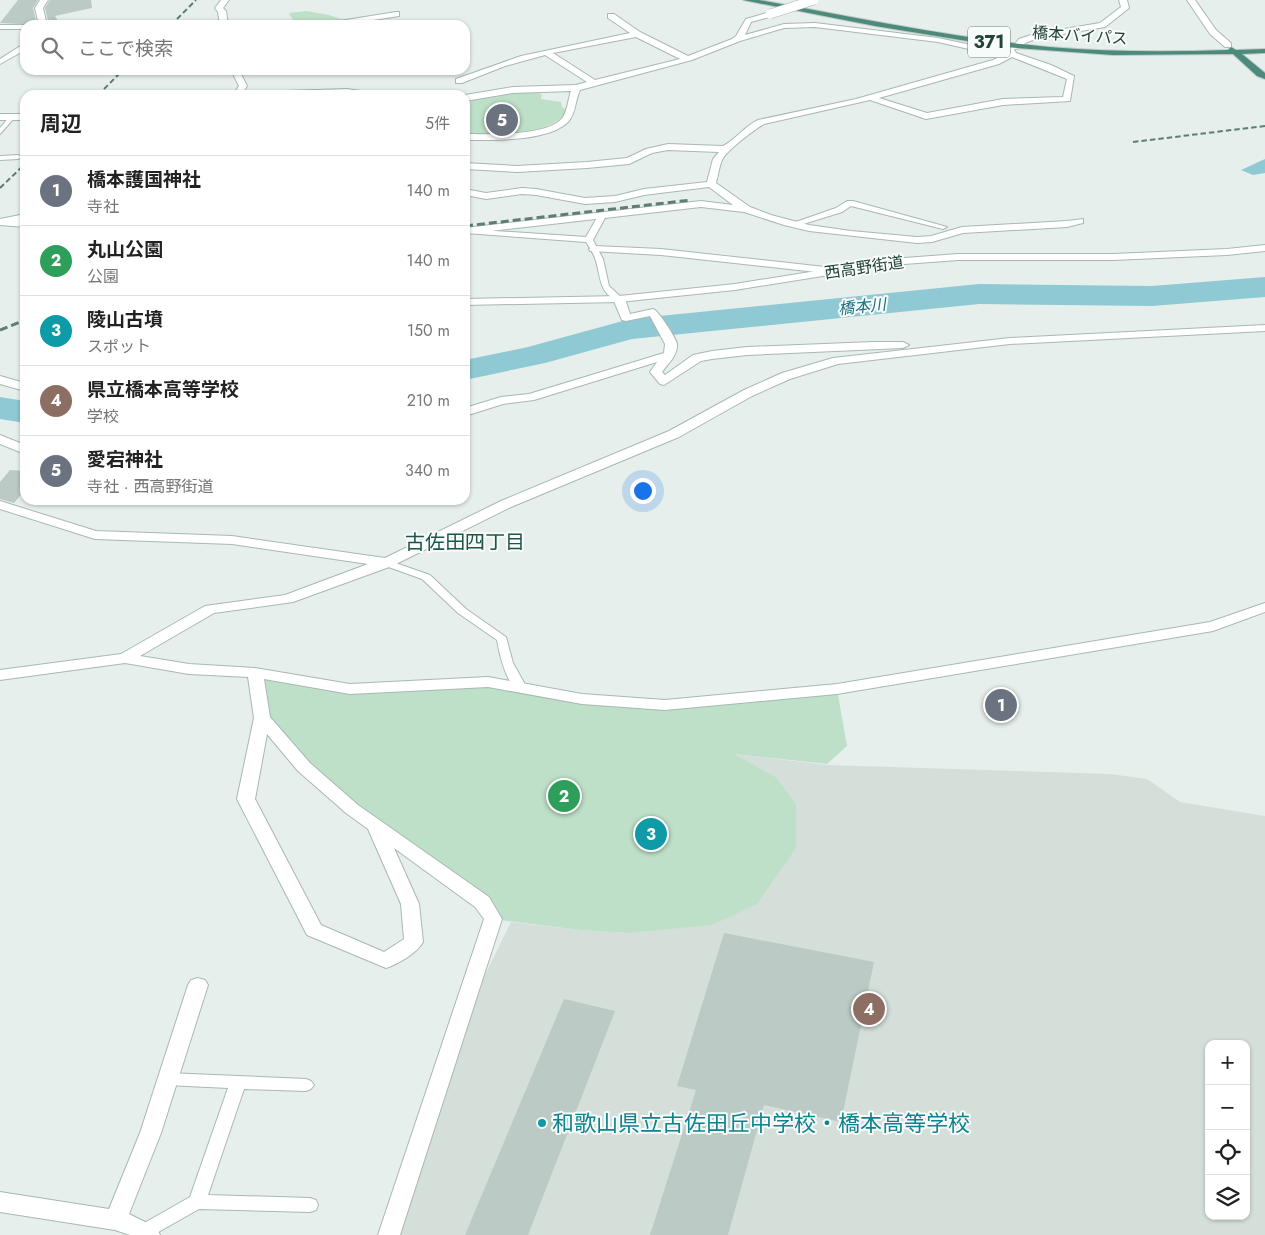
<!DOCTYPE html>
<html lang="ja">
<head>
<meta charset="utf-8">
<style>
	body { margin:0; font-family:Jost,"Noto Sans JP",sans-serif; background:#f6f6f6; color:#222 }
	.controls { position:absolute; right:15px; bottom:15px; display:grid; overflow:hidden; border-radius:10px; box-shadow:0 1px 4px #0004 }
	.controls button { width:45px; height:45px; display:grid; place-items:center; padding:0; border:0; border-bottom:1px solid #e0e0e0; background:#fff; color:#222; font:25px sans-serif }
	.you { position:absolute; left:642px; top:490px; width:18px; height:18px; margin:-12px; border:4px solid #fff; border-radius:50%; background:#1a73e8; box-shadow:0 0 0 8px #1a73e833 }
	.badge { display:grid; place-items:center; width:32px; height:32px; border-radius:50%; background:#804e3d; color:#fff; font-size:16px; font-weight:700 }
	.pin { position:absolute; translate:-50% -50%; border:2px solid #fff; box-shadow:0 1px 5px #0006 }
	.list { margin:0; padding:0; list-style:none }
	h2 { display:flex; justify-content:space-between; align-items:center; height:65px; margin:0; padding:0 20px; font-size:21px }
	h2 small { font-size:16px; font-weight:400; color:#767676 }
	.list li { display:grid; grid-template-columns:32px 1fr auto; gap:15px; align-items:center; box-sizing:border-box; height:70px; padding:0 20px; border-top:1px solid #e0e0e0 }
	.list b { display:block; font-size:19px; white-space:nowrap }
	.list p { margin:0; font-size:16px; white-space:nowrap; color:#767676 }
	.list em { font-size:16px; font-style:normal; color:#767676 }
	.icon { flex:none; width:28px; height:28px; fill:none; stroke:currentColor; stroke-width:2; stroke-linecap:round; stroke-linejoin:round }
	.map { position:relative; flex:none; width:1265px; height:1235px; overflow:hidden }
	.search { position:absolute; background:#fff; box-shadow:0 1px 4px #0004; left:20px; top:20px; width:450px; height:55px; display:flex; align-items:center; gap:12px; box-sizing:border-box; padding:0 18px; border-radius:15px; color:#767676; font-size:19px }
	.panel { position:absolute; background:#fff; box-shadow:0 1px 4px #0004; left:20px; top:90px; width:450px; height:415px; border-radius:15px }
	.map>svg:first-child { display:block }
</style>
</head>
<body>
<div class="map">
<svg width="1265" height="1235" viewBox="0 0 1265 1235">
	<rect width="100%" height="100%" fill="#e6efeb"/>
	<path fill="#d4dfda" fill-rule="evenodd" d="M733,754l95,11 282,9 37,5 33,23 85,14v419h-867l87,-260 26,-53 69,8 47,3 149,-156zM1209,1044h37v172h-37z"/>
	<g fill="#bfe0c8">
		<path d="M306,11l23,4 15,5c-16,1 -47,15 -55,-7z"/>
		<path d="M527,91l15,3 -1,5 20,3 1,5 3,2v6c-27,23 -67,20 -100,21v-37z"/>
		<polygon points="256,676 339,688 488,682 664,705 837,689 847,746 827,764 734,754 776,777 796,804 796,848 757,904 712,925 627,933 580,930 493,919 328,788 262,718"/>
	</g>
	<polygon fill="#8ec9d4" points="1265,159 1265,173 1253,175 1241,170"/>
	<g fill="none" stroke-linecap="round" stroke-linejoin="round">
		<g fill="#8ec9d4" fill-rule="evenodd">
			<polygon points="1265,277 1265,297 1152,306 979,304 632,339 545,363 465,380 465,360 528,347 630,319 979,284 1152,286"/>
			<polygon points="0,397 25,401 25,423 0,419"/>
		</g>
	</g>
	<g fill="#bbcac4">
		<polygon points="18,0 38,0 33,8 37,25 0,23"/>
		<polygon points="50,0 91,0 92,8 55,16 61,25 49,25 45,8"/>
		<polygon points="10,470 25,471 25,490 14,503 0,499 0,482"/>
		<polygon points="724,933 874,962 841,1122 764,1105 728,1235 650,1235 696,1090 677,1086"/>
		<polygon points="564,999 615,1011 528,1235 465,1235"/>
	</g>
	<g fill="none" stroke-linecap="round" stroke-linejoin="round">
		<g stroke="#a8b8b2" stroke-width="2">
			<g id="service">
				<rect x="0" y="25" width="25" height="4"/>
				<polygon points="10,116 15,117 0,134 0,128"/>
				<polygon points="0,156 18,155 22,157 18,159 0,160"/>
				<polygon points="847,201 853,201 947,227 943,229 851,206 842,212 797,226 790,224 836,208"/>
				<path d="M599,214l7,2 -13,24 10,19 6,27 14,13 -4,2c-20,-7 -18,-23 -23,-40 -2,-7 -6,-13 -10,-19l-121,-9v-4l121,8z"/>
				<path d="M387,560l43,15 36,34 40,28 7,26 14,25 -2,3 -4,1c-14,-4 -22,-39 -24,-52l-39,-27 -36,-34 -39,-14 -1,-2z"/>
				<polygon points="167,1073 306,1079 311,1081 314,1085 311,1089 306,1091 244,1089 208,1195 310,1198 316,1200 318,1205 316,1210 310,1212 199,1209 153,1235 138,1235 137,1231 139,1226 190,1197 228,1088 167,1085 162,1083 159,1079 162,1075"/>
			</g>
		</g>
		<g stroke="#a8b8b2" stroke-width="2">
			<g id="minor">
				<polygon points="40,0 48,0 43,8 47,25 39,25 35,8"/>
				<polygon points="221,0 229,0 223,8 226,11 228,25 220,25 218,12 215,8"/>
				<path d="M1119,0h8l2,8 -24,19 -67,11 -13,5 -4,5 -7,1 2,4 35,12 23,11 -4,25 -67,4 -77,14 -56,-19 -106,24c-9,5 -38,27 -42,36 -3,7 -4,16 -6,23l34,24 21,8 38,10 42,6 66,6 14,-1 31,-9 105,-6 16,-2v4l-16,4 -104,6 -31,9 -15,1 -108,-12 -25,-6 -40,-13 -43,-5 -236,27v-6l236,-27 32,4 -24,-18 -65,8 -29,7 -30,2 -49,-9 -14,-1 -36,5 -21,-4v-6l21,4 36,-5 14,1 49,9 30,-2 29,-7 63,-7 6,-23 6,-7 -51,-2 -16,3 -23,11 -42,4 -70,4 -52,-3v-6l52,3 70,-4 40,-4 19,-9 22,-5 55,2c13,-7 21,-19 35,-26l98,-21 137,-39 15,-7 -13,2 -57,-13 -123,-15 -31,1 -44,13 -48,19 -112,30c-5,10 -4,24 -12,32 -20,20 -77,18 -103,18v-6c22,0 84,3 98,-17 5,-8 5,-18 8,-26l-58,2 -48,8v-6l48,-8 63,-2 11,-3 -42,-27 -40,11 -43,17h-6v-4l65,-23 109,-23 -22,-15v-4h6l26,18 48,24 44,-17 4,-3 10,-17 24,-7h3v4l-22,6 -6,13 39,-11 31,-1 123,15 57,12 20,-6 4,-5 15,-5 66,-11 21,-16zM636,37l44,22 -85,21 -42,-27zM1012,57l55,22 -4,18 -60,2 -76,14 -48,-15 120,-34z"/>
				<polygon points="396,12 399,12 399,16 342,25 323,25 327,23"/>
				<polygon points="22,45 25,45 25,50 0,64 0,59"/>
				<polygon points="231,70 239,70 247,86 241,95 233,95 239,86"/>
				<polygon points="347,89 368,92 372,95 248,95 252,92"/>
				<rect x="0" y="114" width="25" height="6"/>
				<polygon points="25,214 25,220 0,225 0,219"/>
				<polygon points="594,246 661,249 834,268 839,271 834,274 661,255 590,251 589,249"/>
				<path d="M619,296l6,3 5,15 23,-5c5,1 23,29 24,35 1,11 -9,20 -15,28l3,3 28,-20 19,-4 35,-4 126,-5h30l6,3 -6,3 -156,7 -35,4 -11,2 -37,24 -4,-1 -10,-12 7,-10 -123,38 -31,4 -38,12v-8l36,-11 28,-3 135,-41 1,-9 -15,-28 -24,5 -4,-1 -9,-21z"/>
				<path d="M1265,325v6l-255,13 -172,20 -48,15 -38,17 -73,41 -168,70 -119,59 -99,36 -79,11 -74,43 49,8 66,4 95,16 138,-7 94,17 83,6 172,-16 373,-62 55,-19v9l-52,19 -376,63 -172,16 -83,-6 -94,-17 -138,7 -86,-15 6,38 40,46 48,42 131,92 13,22 -102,316h-22l106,-316 -9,-12 -81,-59 25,56 4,38c-6,11 -25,22 -37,26l-79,-33 -70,-136 17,-81 -6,-41 -59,-3 -64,-11 -125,17v-10l121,-16 84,-48 80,-11 83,-31 -136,-20 -137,-5 -95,-30v-8l96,30 136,5 153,22 116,-57 168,-70 75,-41 38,-17 51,-15 177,-20zM267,734l31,37 48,42 22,16 33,75 3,35 -20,13 -63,-27 -66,-126z"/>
				<polygon points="0,376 25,383 25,391 0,384"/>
				<polygon points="0,435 25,445 25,454 0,444"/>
				<polygon points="198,978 205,980 208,985 161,1133 129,1214 157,1228 160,1235 130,1235 115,1230 0,1212 0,1192 109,1209 140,1133 188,985 191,980"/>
			</g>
		</g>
		<g stroke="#a8b8b2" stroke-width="2">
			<g id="tertiary">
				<polygon points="1187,0 1195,0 1216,30 1231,43 1231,47 1225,47 1210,34"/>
				<polygon points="0,219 25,221 25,227 0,225"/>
				<polygon points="1265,245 1265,251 1227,255 1113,260 958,260 891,265 735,290 619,302 465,305 465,299 619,296 735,284 891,259 958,254 1113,254 1227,249"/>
			</g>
		</g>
		<g stroke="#c2cac8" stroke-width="2">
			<path id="trunk" d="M743,0h16c96,17 192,38 290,47 59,5 119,5 179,3l3,-3 5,3 29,-1v4l-23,1 23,19v6l-8,-3 -24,-22 -120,1 -109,-8 -129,-21z"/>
		</g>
		<use href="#service" fill="#fff" fill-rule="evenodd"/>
		<use href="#minor" fill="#fff" fill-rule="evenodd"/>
		<use href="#tertiary" fill="#fff" fill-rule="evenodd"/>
		<use href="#trunk" fill="#4c8a7c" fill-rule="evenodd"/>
		<g stroke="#5f7d75" stroke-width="2" stroke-dasharray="5.5 3" stroke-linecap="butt">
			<polyline points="171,25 196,0"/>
			<polyline points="98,95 123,70"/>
			<polyline points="1133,142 1265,126"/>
			<polyline points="0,188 25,164"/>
		</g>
		<g stroke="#5f7d75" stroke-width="3" stroke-dasharray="8 4" stroke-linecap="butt">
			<polyline points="465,226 691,200"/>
			<polyline points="0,330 25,320"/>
		</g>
		<g stroke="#a8b8b2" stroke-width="10" stroke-linecap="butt">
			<polyline id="minor-bridge" points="770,14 814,0"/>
		</g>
		<use href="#minor-bridge" stroke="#fff" stroke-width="9"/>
	</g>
	<circle fill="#0f9aa8" stroke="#f7fbf9" stroke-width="2" cx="542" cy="1123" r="5"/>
	<g text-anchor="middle" stroke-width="4" stroke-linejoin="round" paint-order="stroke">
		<g font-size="16" fill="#24423a" stroke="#f7fbf9">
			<text transform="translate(1080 35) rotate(4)" y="6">橋本バイパス</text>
			<text transform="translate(864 267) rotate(-8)" y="6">西高野街道</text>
		</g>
		<g font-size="16" font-style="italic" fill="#1c6f80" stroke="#f7fbf9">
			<text transform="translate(862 306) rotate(-6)" y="6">橋本川</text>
		</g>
		<rect fill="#f7fbf9" stroke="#637a73" stroke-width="1" x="968" y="26.5" width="42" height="31" rx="4"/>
		<g font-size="18" font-weight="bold" fill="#24423a">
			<text x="989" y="48">371</text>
		</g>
		<g font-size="20" fill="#1f5548" stroke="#f7fbf9">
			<text x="465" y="549">古佐田四丁目</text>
		</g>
		<g font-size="22" fill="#0d838f" stroke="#f7fbf9" text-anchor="start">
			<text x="552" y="1131">和歌山県立古佐田丘中学校・橋本高等学校</text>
		</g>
	</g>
</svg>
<div class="controls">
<button>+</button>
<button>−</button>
<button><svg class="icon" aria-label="locate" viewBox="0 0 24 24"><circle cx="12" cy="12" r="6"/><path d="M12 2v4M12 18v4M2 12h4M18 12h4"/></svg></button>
<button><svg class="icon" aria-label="layers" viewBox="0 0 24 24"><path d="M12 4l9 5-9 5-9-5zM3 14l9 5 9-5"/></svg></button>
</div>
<div class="you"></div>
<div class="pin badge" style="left:1001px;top:705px;background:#6b7280">1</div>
<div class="pin badge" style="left:564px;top:796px;background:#2e9e5b">2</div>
<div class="pin badge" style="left:651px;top:834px;background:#0f9aa8">3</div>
<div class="pin badge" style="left:869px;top:1009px;background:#8d6e63">4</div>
<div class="pin badge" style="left:502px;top:120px;background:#6b7280">5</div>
<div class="search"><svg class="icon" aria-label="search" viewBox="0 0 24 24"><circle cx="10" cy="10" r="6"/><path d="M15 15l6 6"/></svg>ここで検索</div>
<section class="panel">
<h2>周辺<small>5件</small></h2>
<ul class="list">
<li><span class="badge" style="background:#6b7280">1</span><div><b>橋本護国神社</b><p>寺社</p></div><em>140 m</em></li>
<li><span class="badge" style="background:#2e9e5b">2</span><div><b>丸山公園</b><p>公園</p></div><em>140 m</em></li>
<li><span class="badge" style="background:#0f9aa8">3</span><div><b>陵山古墳</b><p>スポット</p></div><em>150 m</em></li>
<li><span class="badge" style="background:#8d6e63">4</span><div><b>県立橋本高等学校</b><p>学校</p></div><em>210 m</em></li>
<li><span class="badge" style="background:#6b7280">5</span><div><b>愛宕神社</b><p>寺社 · 西高野街道</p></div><em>340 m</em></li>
</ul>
</section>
</div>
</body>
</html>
